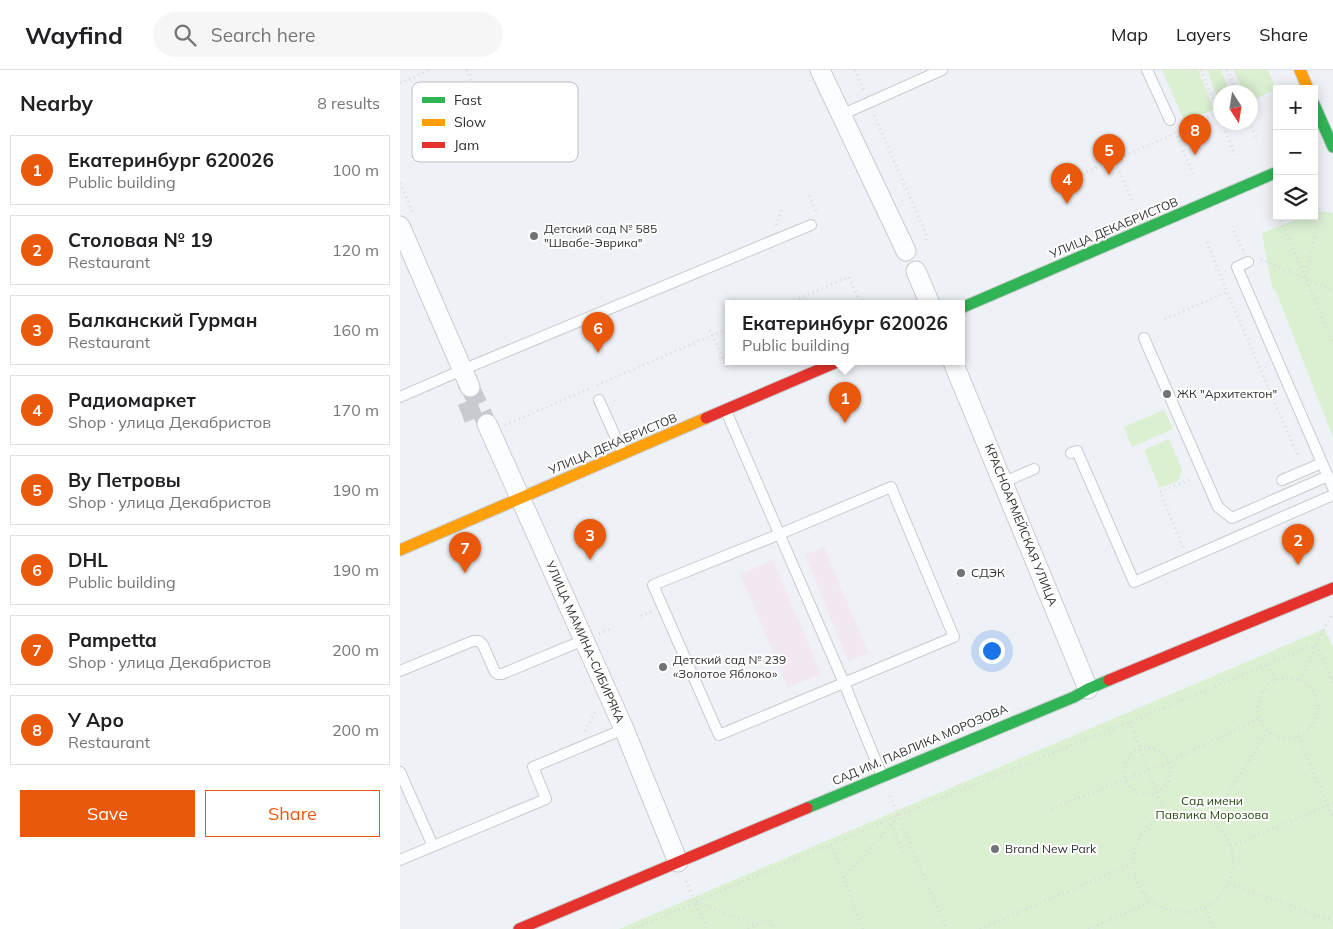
<!DOCTYPE html>
<html lang="en">
<head>
<meta charset="utf-8">
<style>
	body { margin:0; font-family:Mulish,sans-serif; background:#f6f6f6; color:#202124 }
	.controls { position:absolute; right:15px; top:15px; display:grid; overflow:hidden; border-radius:0px; box-shadow:0 2px 12px #0003 }
	.controls button { width:45px; height:45px; display:grid; place-items:center; padding:0; border:0; border-bottom:1px solid #e0e0e0; background:#fff; color:#202124; font:25px sans-serif }
	.compass { position:absolute; left:813px; top:15px; width:45px; height:45px; border-radius:50%; background:#fff; box-shadow:0 2px 12px #0003; rotate:168deg }
	.you { position:absolute; left:591px; top:580px; width:18px; height:18px; margin:-12px; border:4px solid #fff; border-radius:50%; background:#1a73e8; box-shadow:0 0 0 8px #1a73e833 }
	.badge { display:grid; place-items:center; width:32px; height:32px; border-radius:50%; background:#ea580c; color:#fff; font-size:16px; font-weight:700 }
	.pin { position:absolute; translate:-50% -41px; filter:drop-shadow(0 1px 2px #0008) }
	.pin::after { content:''; position:absolute; top:26px; width:18px; height:15px; background:inherit; clip-path:polygon(0 0,100% 0,50% 100%) }
	.popup { position:absolute; left:325px; top:230px; width:240px; height:65px; box-sizing:border-box; display:grid; place-content:center; border-radius:0px; background:#fff; filter:drop-shadow(0 1px 4px #0005); font-size:16px; white-space:nowrap; color:#757577 }
	.popup b { font-size:19px; color:#202124 }
	.popup::after { content:''; position:absolute; left:50%; top:100%; margin-left:-10px; border:10px solid transparent; border-top-color:#fff }
	.list { margin:0; padding:0; list-style:none }
	h2 { display:flex; justify-content:space-between; align-items:center; height:65px; margin:0; padding:0 20px; font-size:21px }
	h2 small { font-size:16px; font-weight:400; color:#757577 }
	.list li { display:grid; grid-template-columns:32px 1fr auto; gap:15px; align-items:center; box-sizing:border-box; height:70px; margin:0 10px 10px; padding:0 10px; border:1px solid #e0e0e0; border-radius:0px }
	.list b { display:block; font-size:19px; white-space:nowrap }
	.list p { margin:0; font-size:16px; white-space:nowrap; color:#757577 }
	.list em { font-size:16px; font-style:normal; color:#757577 }
	.actions { display:flex; gap:10px; padding:15px 20px }
	.actions a { flex:1; padding:11px 0; border:1px solid #ea580c; border-radius:0px; text-align:center; font-size:18px; color:#ea580c }
	.actions .main { background:#ea580c; color:#fff }
	.icon { flex:none; width:28px; height:28px; fill:none; stroke:currentColor; stroke-width:2; stroke-linecap:round; stroke-linejoin:round }
	.map { position:relative; flex:none; width:933px; height:859px; overflow:hidden }
	header { display:flex; align-items:center; gap:30px; box-sizing:border-box; height:70px; padding:0 25px; background:#fff; border-bottom:1px solid #e0e0e0 }
	header strong { font-size:24px }
	nav { display:flex; gap:28px; margin-inline-start:auto; font-size:18px }
	.search { width:350px; height:45px; background:#f6f6f6; display:flex; align-items:center; gap:12px; box-sizing:border-box; padding:0 18px; border-radius:28px; color:#757577; font-size:19px }
	main { display:flex }
	aside { flex:1; background:#fff }
	.map>svg:first-child { display:block }
</style>
</head>
<body>
<header>
<strong>Wayfind</strong>
<div class="search"><svg class="icon" aria-label="search" viewBox="0 0 24 24"><circle cx="10" cy="10" r="6"/><path d="M15 15l6 6"/></svg>Search here</div>
<nav><a>Map</a><a>Layers</a><a>Share</a></nav>
</header>
<main>
<aside>
<h2>Nearby<small>8 results</small></h2>
<ul class="list">
<li><span class="badge">1</span><div><b>Екатеринбург 620026</b><p>Public building</p></div><em>100 m</em></li>
<li><span class="badge">2</span><div><b>Столовая № 19</b><p>Restaurant</p></div><em>120 m</em></li>
<li><span class="badge">3</span><div><b>Балканский Гурман</b><p>Restaurant</p></div><em>160 m</em></li>
<li><span class="badge">4</span><div><b>Радиомаркет</b><p>Shop · улица Декабристов</p></div><em>170 m</em></li>
<li><span class="badge">5</span><div><b>By Петровы</b><p>Shop · улица Декабристов</p></div><em>190 m</em></li>
<li><span class="badge">6</span><div><b>DHL</b><p>Public building</p></div><em>190 m</em></li>
<li><span class="badge">7</span><div><b>Pampetta</b><p>Shop · улица Декабристов</p></div><em>200 m</em></li>
<li><span class="badge">8</span><div><b>У Аро</b><p>Restaurant</p></div><em>200 m</em></li>
</ul>
<div class="actions"><a class="main">Save</a><a>Share</a></div>
</aside>
<div class="map">
<svg width="933" height="859" viewBox="0 0 933 859">
	<rect width="100%" height="100%" fill="#eef1f5"/>
	<g fill="#f1e8f2">
		<polygon points="424,477 468,583 448,591 405,485"/>
		<polygon points="373,490 421,604 388,618 340,504"/>
	</g>
	<g fill="#daf0d1">
		<polygon points="762,0 798,0 814,40 784,50"/>
		<polygon points="807,0 821,0 830,22 821,22 820,34"/>
		<polygon points="834,0 868,0 876,19 851,31 851,22 844,22"/>
		<polygon points="921,141 933,143 933,367 877,224 872,217 862,163 906,146 914,146 914,143"/>
		<polygon points="764,340 773,359 732,377 724,357"/>
		<polygon points="769,369 782,400 778,411 760,418 744,380"/>
		<polygon points="924,559 933,577 933,859 219,859"/>
	</g>
	<g fill="none" stroke-linecap="round" stroke-linejoin="round">
		<polygon stroke="#c7cace" stroke-width="19" stroke-dasharray="19 9" stroke-linecap="butt" points="70,317 87,354 75,352 64,325"/>
		<g stroke="#c9ccce" stroke-width="12">
			<g id="lane">
				<polyline points="747,0 770,50"/>
				<polyline points="441,45 542,0"/>
				<polyline points="848,192 837,197 933,418"/>
				<polyline points="744,268 818,437 832,448 928,406"/>
				<polyline points="0,327 62,300 411,155"/>
				<polyline points="199,330 223,384"/>
				<polyline points="326,341 444,613 482,706"/>
				<polyline points="671,383 677,381 734,512 933,425"/>
				<polyline points="882,410 922,393"/>
				<polyline points="604,412 634,399"/>
				<polygon points="491,417 554,567 319,665 253,515 380,464"/>
				<polyline points="0,601 73,571 79,571 83,575 95,602 98,604 102,604 184,570"/>
				<polyline points="0,702 33,776"/>
				<polyline points="0,790 146,729 133,697 224,659"/>
			</g>
		</g>
		<g stroke="#c9ccce" stroke-width="21">
			<g id="street">
				<polyline points="420,0 506,181"/>
				<polyline points="0,156 70,317"/>
				<polyline points="516,201 530,234"/>
				<polyline points="553,292 688,619"/>
				<polyline points="87,354 224,659 278,792"/>
			</g>
		</g>
		<g stroke="#c9ccce" stroke-width="13">
			<g id="fast">
				<polyline points="914,34 933,77"/>
				<polyline points="561,238 877,102"/>
				<polyline points="407,738 674,627 688,619 709,610"/>
			</g>
		</g>
		<g stroke="#c9ccce" stroke-width="13">
			<g id="slow">
				<polyline points="900,0 908,19"/>
				<polyline points="0,480 306,348"/>
			</g>
		</g>
		<g stroke="#c9ccce" stroke-width="13">
			<g id="jam">
				<polyline points="306,348 437,292"/>
				<polyline points="709,610 933,518"/>
				<polyline points="119,859 407,738"/>
			</g>
		</g>
		<g stroke="#dadbdc" stroke-width="3" stroke-dasharray="1 4" stroke-linecap="butt">
			<polyline points="67,0 89,54"/>
			<polyline points="455,0 464,21"/>
			<polyline points="801,0 821,49"/>
			<polyline points="827,0 837,22"/>
			<polyline points="0,13 31,0"/>
			<polyline points="474,45 527,166 525,173"/>
			<polyline points="822,52 835,85"/>
			<polyline points="849,52 857,69"/>
			<polyline points="780,59 821,41"/>
			<polyline points="775,62 793,104"/>
			<polyline points="668,107 672,108 714,90"/>
			<polyline points="0,113 13,143"/>
			<polyline points="409,126 417,143"/>
			<polyline points="732,130 714,90 774,64"/>
			<polyline points="879,146 933,273"/>
			<polyline points="376,155 383,137"/>
			<polyline points="834,161 843,181"/>
			<polyline points="807,172 827,222 899,388"/>
			<polyline points="861,189 933,220"/>
			<polyline points="905,207 921,141 914,128"/>
			<polyline points="385,234 449,207 461,234"/>
			<polyline points="765,249 827,222"/>
			<polyline points="310,260 328,300"/>
			<polyline points="197,315 329,258"/>
			<polyline points="105,355 191,318"/>
			<polyline points="783,477 760,422 791,409"/>
			<polyline points="241,546 252,541"/>
			<polyline points="199,564 212,558"/>
			<polyline points="916,575 933,613"/>
			<polyline points="868,595 876,610"/>
			<circle cx="888" cy="638" r="30"/>
			<polyline points="900,610 916,574 933,543"/>
			<polyline points="730,652 765,745"/>
			<polyline points="185,661 196,640"/>
			<polyline points="898,666 933,748"/>
			<circle cx="747" cy="701" r="23"/>
			<polyline points="490,726 547,859"/>
			<polyline points="651,739 768,692 860,648"/>
			<circle cx="783" cy="792" r="50"/>
			<polyline points="811,750 868,660"/>
			<polyline points="491,754 505,784"/>
			<polyline points="431,774 463,859"/>
			<polyline points="831,776 933,733"/>
			<polyline points="444,808 497,748"/>
			<polyline points="286,811 307,859"/>
			<polyline points="829,814 933,851"/>
			<polyline points="296,832 356,855"/>
			<polyline points="805,838 814,859"/>
			<polyline points="233,859 499,745 730,652 916,574"/>
			<polyline points="348,859 369,849 373,859"/>
			<polyline points="580,859 732,794"/>
			<polyline points="688,859 751,832"/>
		</g>
		<use href="#lane" stroke="#fcfdfe" stroke-width="10"/>
		<use href="#street" stroke="#fcfdfe" stroke-width="19"/>
		<use href="#fast" stroke="#30b455" stroke-width="11"/>
		<use href="#slow" stroke="#ff9f0a" stroke-width="11"/>
		<use href="#jam" stroke="#e5322d" stroke-width="11"/>
	</g>
	<g fill="#717476" stroke="#fefefe" stroke-width="2">
		<circle cx="134" cy="166" r="5"/>
		<circle cx="767" cy="324" r="5"/>
		<circle cx="561" cy="503" r="5"/>
		<circle cx="263" cy="597" r="5"/>
		<circle cx="595" cy="779" r="5"/>
	</g>
	<g text-anchor="middle" stroke-width="4" stroke-linejoin="round" paint-order="stroke">
		<g font-size="12" fill="#2d3032" stroke="#fefefe">
			<text transform="translate(714 158) rotate(-23)" y="4">УЛИЦА ДЕКАБРИСТОВ</text>
			<text transform="translate(213 374) rotate(-23)" y="4">УЛИЦА ДЕКАБРИСТОВ</text>
			<text transform="translate(621 455) rotate(68)" y="4">КРАСНОАРМЕЙСКАЯ УЛИЦА</text>
			<text transform="translate(185 572) rotate(66)" y="4">УЛИЦА МАМИНА-СИБИРЯКА</text>
			<text transform="translate(520 675) rotate(-23)" y="4">САД ИМ. ПАВЛИКА МОРОЗОВА</text>
		</g>
		<g font-size="12" fill="#2d3032" stroke="#fefefe" text-anchor="start">
			<text x="144" y="163">Детский сад № 585<tspan x="144" dy="14">"Швабе-Эврика"</tspan></text>
			<text x="777" y="328">ЖК "Архитектон"</text>
			<text x="571" y="507">СДЭК</text>
			<text x="273" y="594">Детский сад № 239<tspan x="273" dy="14">«Золотое Яблоко»</tspan></text>
			<text x="605" y="783">Brand New Park</text>
		</g>
		<g font-size="12" fill="#284810" stroke="#fefefe">
			<text x="812" y="735">Сад имени<tspan x="812" dy="14">Павлика Морозова</tspan></text>
		</g>
	</g>
	<rect x="12" y="12" width="166" height="80" rx="8" fill="#fefefe" stroke="#bfc0c1" stroke-width="1"/>
	<rect x="22" y="27" width="23" height="6" fill="#30b455"/>
	<rect x="22" y="49" width="23" height="7" fill="#ff9f0a"/>
	<rect x="22" y="72" width="23" height="6" fill="#e5322d"/>
	<g font-size="14" fill="#2d3032">
		<text x="54" y="35">Fast</text>
		<text x="54" y="57">Slow</text>
		<text x="54" y="80">Jam</text>
	</g>
</svg>
<div class="controls">
<button>+</button>
<button>−</button>
<button><svg class="icon" aria-label="layers" viewBox="0 0 24 24"><path d="M12 4l9 5-9 5-9-5zM3 14l9 5 9-5"/></svg></button>
</div>
<svg class="compass" viewBox="-18 -18 36 36"><path d="M0-13l5 13h-10z" fill="#e53935"/><path d="M0 13l5-13h-10z" fill="#757577"/></svg>
<div class="you"></div>
<div class="pin badge" style="left:445px;top:353px">1</div>
<div class="popup"><b>Екатеринбург 620026</b>Public building</div>
<div class="pin badge" style="left:898px;top:495px">2</div>
<div class="pin badge" style="left:190px;top:490px">3</div>
<div class="pin badge" style="left:667px;top:134px">4</div>
<div class="pin badge" style="left:709px;top:105px">5</div>
<div class="pin badge" style="left:198px;top:283px">6</div>
<div class="pin badge" style="left:65px;top:503px">7</div>
<div class="pin badge" style="left:795px;top:85px">8</div>
</div>
</main>
</body>
</html>
